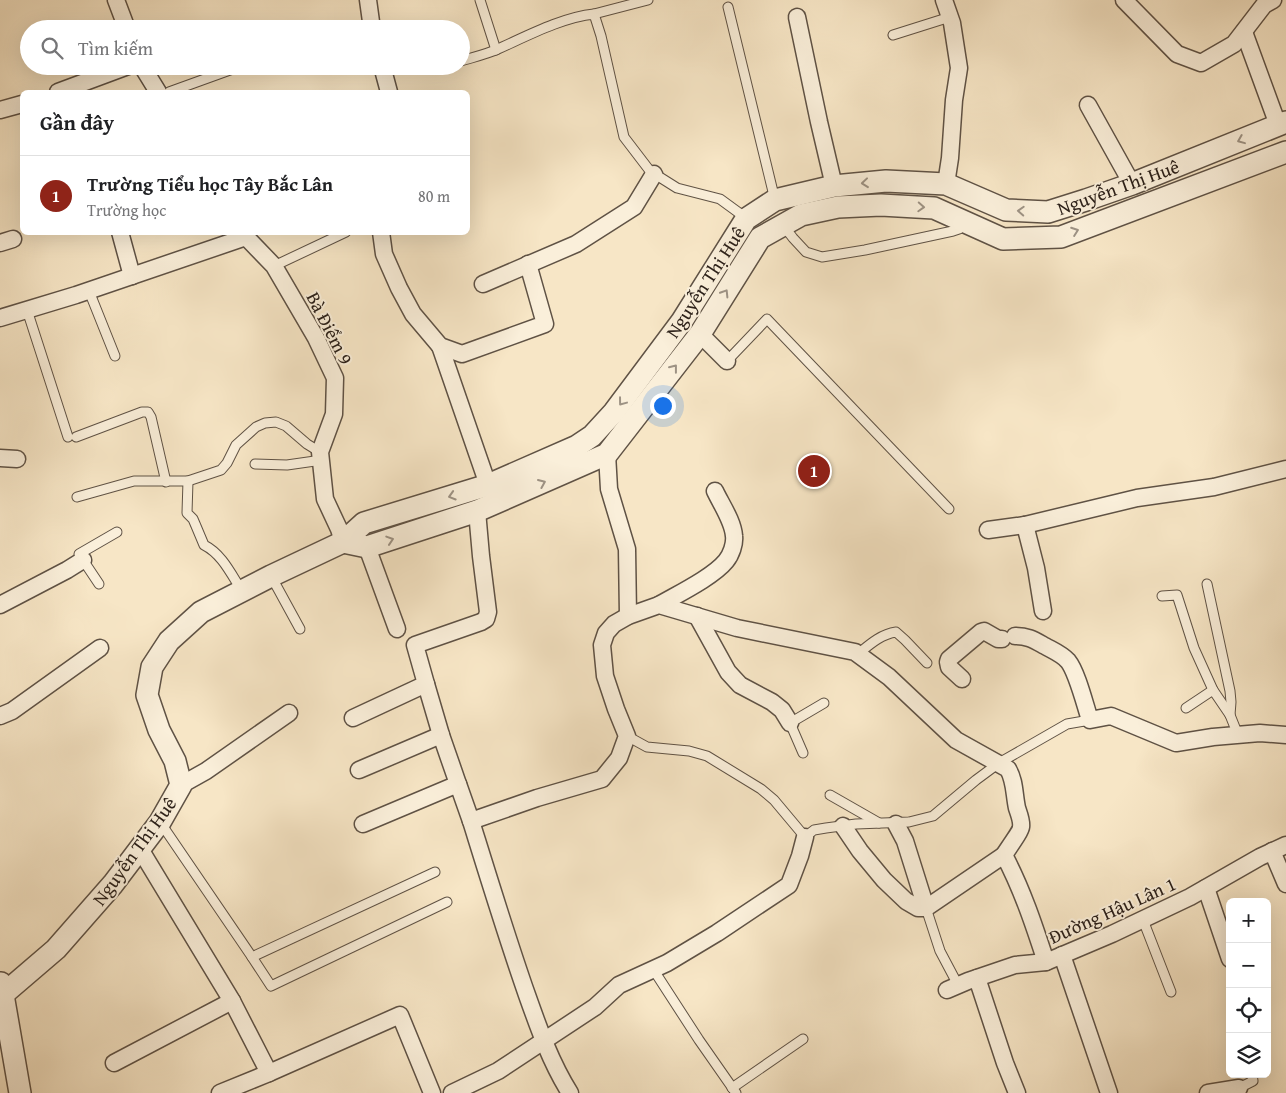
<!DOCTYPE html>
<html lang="vi">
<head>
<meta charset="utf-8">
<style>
	body { margin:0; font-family:"Gentium Book Plus",serif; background:#f6f6f6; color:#202124 }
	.controls { position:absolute; right:15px; bottom:15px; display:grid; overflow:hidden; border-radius:8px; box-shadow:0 5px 20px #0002 }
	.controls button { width:45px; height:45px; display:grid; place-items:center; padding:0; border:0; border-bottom:1px solid #e0e0e0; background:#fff; color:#202124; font:25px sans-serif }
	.you { position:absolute; left:662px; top:405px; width:18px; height:18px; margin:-12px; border:4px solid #fff; border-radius:50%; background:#1a73e8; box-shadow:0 0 0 8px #1a73e833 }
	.badge { display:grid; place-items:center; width:32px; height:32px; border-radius:50%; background:#8f2418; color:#fff; font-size:16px; font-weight:700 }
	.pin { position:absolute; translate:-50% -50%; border:2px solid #fff; box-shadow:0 1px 5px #0006 }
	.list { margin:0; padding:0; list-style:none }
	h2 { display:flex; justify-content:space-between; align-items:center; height:65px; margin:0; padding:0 20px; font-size:21px }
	h2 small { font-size:16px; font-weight:400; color:#757577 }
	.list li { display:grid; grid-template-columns:32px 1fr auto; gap:15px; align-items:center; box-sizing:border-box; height:80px; padding:0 20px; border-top:1px solid #e0e0e0 }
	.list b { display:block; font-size:19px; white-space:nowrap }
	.list p { margin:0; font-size:16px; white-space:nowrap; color:#757577 }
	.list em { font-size:16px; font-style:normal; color:#757577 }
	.icon { flex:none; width:28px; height:28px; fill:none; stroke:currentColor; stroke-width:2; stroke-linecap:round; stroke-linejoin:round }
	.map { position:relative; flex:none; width:1286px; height:1093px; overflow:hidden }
	.search { position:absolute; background:#fff; box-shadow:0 5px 20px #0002; left:20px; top:20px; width:450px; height:55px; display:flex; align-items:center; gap:12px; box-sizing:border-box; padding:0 18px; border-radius:28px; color:#757577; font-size:19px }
	.panel { position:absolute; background:#fff; box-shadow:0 5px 20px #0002; left:20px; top:90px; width:450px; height:145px; border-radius:8px }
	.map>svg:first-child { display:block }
</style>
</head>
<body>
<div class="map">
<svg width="1286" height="1093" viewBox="0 0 1286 1093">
	<rect width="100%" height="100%" fill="#f7e6c6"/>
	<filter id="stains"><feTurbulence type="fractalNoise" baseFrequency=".004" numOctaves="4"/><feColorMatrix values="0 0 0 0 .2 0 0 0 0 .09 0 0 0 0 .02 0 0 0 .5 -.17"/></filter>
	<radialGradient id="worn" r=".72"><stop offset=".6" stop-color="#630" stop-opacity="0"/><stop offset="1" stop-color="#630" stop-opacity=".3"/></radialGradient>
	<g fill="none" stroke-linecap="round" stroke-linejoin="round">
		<g stroke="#5f5245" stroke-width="11">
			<g id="service">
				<polyline points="480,0 496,50"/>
				<polyline points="728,7 775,200"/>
				<polyline points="594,14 648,0"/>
				<polyline points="893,35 950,17"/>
				<path d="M461,61c13,-4 26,-7 37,-12 29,-13 65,-32 96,-35l7,22 23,101 26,34 27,17 43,11 26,19"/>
				<polyline points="169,92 241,66"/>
				<polyline points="783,225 793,238 806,252 822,257 865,250 953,231 959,229 966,222"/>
				<polyline points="274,266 346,232"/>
				<polyline points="89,291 115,356"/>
				<polyline points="27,310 68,437"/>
				<polyline points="727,361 767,319 949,509"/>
				<polyline points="76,437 142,412 148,412 151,417 166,482"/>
				<polyline points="255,464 287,465 322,460"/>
				<path d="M188,481l-1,32 6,6 3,7 8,19c18,9 27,29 38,46"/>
				<polyline points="77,497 134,481 188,481 221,470 227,463 236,445 256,427 265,423 276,422 286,426 307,444 320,452"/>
				<polyline points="271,576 300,629"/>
				<polyline points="99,584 79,554 117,532"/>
				<polyline points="1207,584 1230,691 1231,702 1230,715"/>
				<polyline points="1162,596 1177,595 1194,648 1213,690 1230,715 1238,735"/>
				<path d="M858,654c11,-9 23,-20 38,-22l9,8 22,23"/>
				<polyline points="1186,708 1213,690"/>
				<polyline points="627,736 647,747 689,751 707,756 761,789 774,800 805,837 814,830 826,828 856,824 909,822 933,816 976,780 999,763 1067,724 1090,720"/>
				<polyline points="803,753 790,723 824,703"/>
				<polyline points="830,795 879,823"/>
				<polyline points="160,822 252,957 435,872"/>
				<polyline points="926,908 940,951 958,985"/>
				<polyline points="1143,920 1171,992"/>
				<polyline points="252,957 271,986 447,902"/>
				<polyline points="653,969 699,1040 736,1093"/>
				<polyline points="732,1088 803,1039"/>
				<polyline points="1239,1088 1253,1081 1252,1074"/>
			</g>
		</g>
		<g stroke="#5f5245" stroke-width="19">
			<g id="minor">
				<polyline points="116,0 127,29"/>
				<polyline points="368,0 372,29"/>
				<polyline points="944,0 952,23 959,68 954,100 950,158 946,184"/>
				<polyline points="1124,0 1177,54 1201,63 1234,44 1264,5 1273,0"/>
				<polyline points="797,17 819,122 834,186"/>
				<polyline points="1244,32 1278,125"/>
				<polyline points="142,66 158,92"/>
				<polyline points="382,66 389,92"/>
				<polyline points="58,92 128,66"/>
				<polyline points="1088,105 1132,184"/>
				<polyline points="0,110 22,104"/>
				<polyline points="120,232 132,276"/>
				<polyline points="243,232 246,237 274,266 316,338 335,378 334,414 320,452 325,499 339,529 343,542"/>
				<polyline points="381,232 384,254 399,288 413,314 440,346 462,354 545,324 528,264"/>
				<polyline points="0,243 13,239"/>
				<polyline points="483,284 576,244 634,207 654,174"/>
				<polyline points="0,318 76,295 246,237"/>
				<polyline points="700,334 727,361"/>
				<polyline points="440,346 488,485"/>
				<polyline points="607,454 609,489 627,549 628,616"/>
				<polyline points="0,458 17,459"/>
				<polyline points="1025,525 1036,568 1043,611"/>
				<polyline points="988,530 1025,525 1137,498 1214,487 1286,469"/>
				<polyline points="367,547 397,629"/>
				<polyline points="0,605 67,570 83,560"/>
				<path d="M659,605c19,-11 54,-28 67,-44 5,-6 9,-17 8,-25 -1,-15 -13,-32 -19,-45"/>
				<polyline points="697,616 728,672 740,685 772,702 782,710 790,723"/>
				<path d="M1015,636c13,0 19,4 30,10 7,4 17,8 23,15 9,11 17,44 22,59l21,-4 65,27 37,-6 47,-4 26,2"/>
				<polyline points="962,679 949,667 948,662 949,659 981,632 984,631 998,639 1002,639"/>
				<polyline points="426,684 441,735"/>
				<polyline points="0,716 12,711 100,648"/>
				<polyline points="353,718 426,684 415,645 481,622 486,619 488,612 481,556 477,511"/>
				<polyline points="359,770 441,735 458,784"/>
				<polyline points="181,785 206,771 289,713"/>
				<path d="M471,821c18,58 36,117 56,174 12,34 24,68 43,98"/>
				<path d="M363,824l95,-40 13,37 66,-23 65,-19 17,-21 8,-22 -11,-27 -11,-33 -3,-31 4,-12 8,-9 14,-8 31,-11 78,23 118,24 34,25 67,63 52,29c7,12 6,25 9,39 2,6 5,13 4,19 0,4 -14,23 -17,28"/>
				<polyline points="896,824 905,841 926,908"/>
				<path d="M843,826l17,25 24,29 22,21 12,7h8l78,-53c18,34 30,70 42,107"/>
				<polyline points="140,849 232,1001 269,1073 400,1015 432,1093"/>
				<polyline points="1272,851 1286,884"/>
				<polyline points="1206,888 1230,959"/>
				<polyline points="1062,955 1109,1093"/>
				<polyline points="977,978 1005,1063 1017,1093"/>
				<polyline points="947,990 968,981 1015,965 1046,962 1112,934 1190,897 1260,857 1286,845"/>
				<polyline points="114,1063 232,1001"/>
				<polyline points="220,1093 269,1073"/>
				<polyline points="452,1093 498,1071 595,1007 619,985 667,963 717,933 789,885 800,856 805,837"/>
				<polyline points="1208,1093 1239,1088"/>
			</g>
		</g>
		<g stroke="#5f5245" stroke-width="24">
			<g id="tertiary">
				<polyline points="343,542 367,547 477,511 607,454 700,334 760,238 801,215 838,207 881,205 934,208 1003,239 1061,237 1286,152"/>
				<polyline points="1,983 20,1093"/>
				<polyline points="0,997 56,949 113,884 160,822 181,785 175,761 159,730 147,695 152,667 169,641 201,612 271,576 343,542 364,523 488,485 577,446 592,436 614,412 682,321 746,219 775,200 834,186 886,181 946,184 1006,210 1048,212 1086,200 1132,184 1286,122"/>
			</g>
		</g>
		<use href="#service" stroke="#faefda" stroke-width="9"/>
		<use href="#minor" stroke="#faefda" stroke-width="16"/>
		<use href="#tertiary" stroke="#faefda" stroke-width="21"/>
	</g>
	<defs><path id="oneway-chevron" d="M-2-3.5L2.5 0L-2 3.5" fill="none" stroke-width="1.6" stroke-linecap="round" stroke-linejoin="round" transform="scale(1.25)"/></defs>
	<g stroke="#9d9284">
		<use href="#oneway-chevron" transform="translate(1241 140) rotate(158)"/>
		<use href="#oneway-chevron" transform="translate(865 183) rotate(174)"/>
		<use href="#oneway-chevron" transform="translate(921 207) rotate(3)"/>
		<use href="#oneway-chevron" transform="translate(1021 211) rotate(-177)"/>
		<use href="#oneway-chevron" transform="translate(1075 231) rotate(-20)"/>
		<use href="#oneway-chevron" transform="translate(725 293) rotate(-58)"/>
		<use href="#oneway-chevron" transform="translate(674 368) rotate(-52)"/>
		<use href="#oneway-chevron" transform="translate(622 402) rotate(127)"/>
		<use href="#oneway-chevron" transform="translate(542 483) rotate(-23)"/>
		<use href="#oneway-chevron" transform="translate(452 496) rotate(163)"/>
		<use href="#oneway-chevron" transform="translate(390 540) rotate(-18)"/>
	</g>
	<g text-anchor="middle" stroke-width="4" stroke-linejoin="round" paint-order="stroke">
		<g font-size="19" fill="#2c211a" stroke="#faefda">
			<text transform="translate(1118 187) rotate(-20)" y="7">Nguyễn Thị Huê</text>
			<text transform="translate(705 282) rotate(-57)" y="7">Nguyễn Thị Huê</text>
			<text transform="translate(330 328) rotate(63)" y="7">Bà Điểm 9</text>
			<text transform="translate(134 851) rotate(-54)" y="7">Nguyễn Thị Huê</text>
			<text transform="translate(1112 910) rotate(-24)" y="7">Đường Hậu Lân 1</text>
		</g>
	</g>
	<rect width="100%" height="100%" filter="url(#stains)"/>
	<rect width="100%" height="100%" fill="url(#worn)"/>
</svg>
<div class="controls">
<button>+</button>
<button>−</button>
<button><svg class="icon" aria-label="locate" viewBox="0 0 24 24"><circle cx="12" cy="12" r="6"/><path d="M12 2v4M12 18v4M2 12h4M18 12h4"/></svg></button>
<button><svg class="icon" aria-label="layers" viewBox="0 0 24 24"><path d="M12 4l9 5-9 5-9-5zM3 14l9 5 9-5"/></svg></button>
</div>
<div class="you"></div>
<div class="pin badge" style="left:814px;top:471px">1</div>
<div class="search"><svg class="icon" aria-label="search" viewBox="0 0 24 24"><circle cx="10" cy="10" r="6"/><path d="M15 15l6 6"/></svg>Tìm kiếm</div>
<section class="panel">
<h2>Gần đây<small></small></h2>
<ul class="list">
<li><span class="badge">1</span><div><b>Trường Tiểu học Tây Bắc Lân</b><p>Trường học</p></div><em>80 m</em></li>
</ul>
</section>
</div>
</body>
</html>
